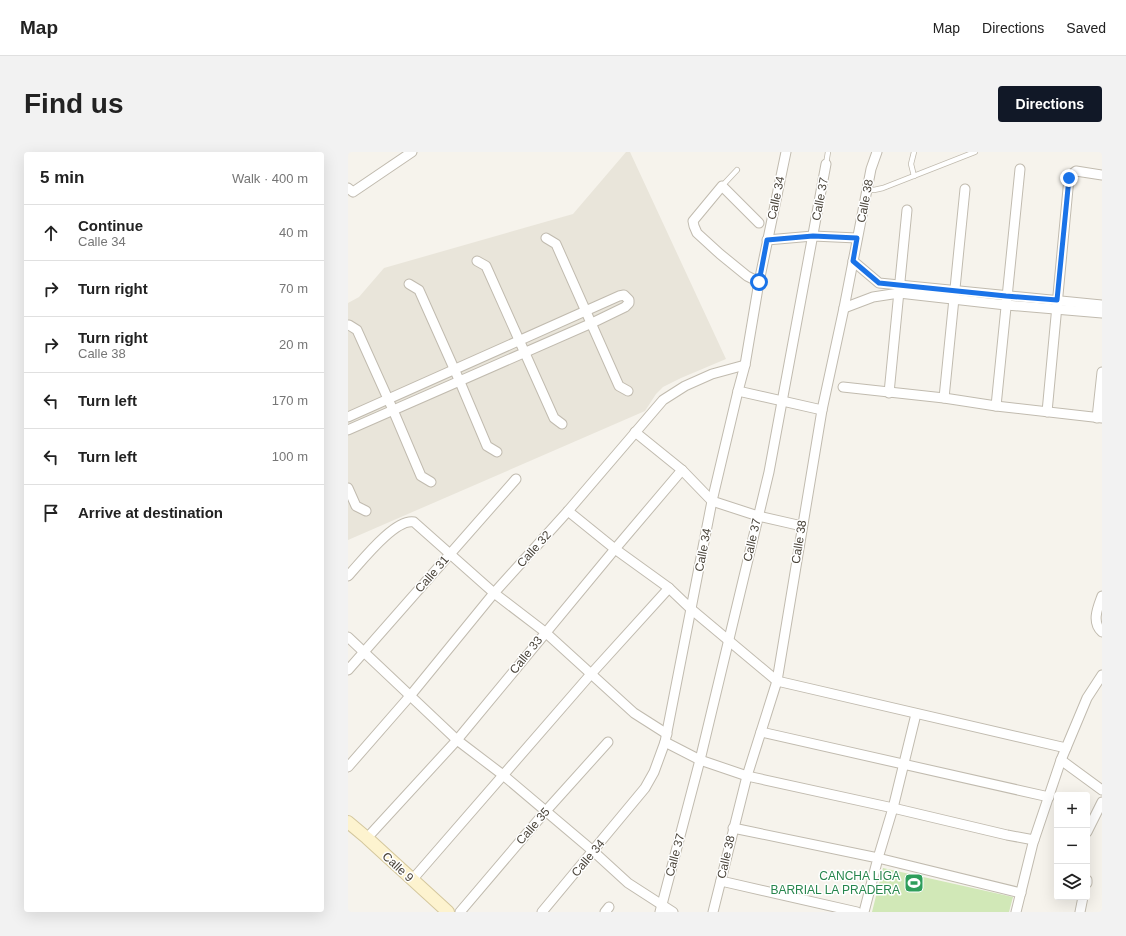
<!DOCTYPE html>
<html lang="en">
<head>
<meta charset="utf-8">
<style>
	body { margin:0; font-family:Helvetica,sans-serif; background:#f2f2f2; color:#222 }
	.controls { position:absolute; right:12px; bottom:12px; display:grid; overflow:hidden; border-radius:4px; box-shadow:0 4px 16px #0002 }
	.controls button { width:36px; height:36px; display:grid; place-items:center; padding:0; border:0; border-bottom:1px solid #e0e0e0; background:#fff; color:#222; font:20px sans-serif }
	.stop { position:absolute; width:12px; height:12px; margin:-9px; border:3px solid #1a73e8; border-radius:50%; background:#fff }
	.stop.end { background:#1a73e8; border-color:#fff; box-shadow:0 1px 4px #0008 }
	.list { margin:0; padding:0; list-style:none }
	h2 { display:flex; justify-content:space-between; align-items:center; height:52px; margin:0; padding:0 16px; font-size:17px }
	h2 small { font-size:13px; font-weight:400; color:#767676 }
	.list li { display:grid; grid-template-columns:26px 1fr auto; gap:12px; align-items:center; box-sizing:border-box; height:56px; padding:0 16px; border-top:1px solid #e0e0e0 }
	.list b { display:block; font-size:15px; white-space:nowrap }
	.list p { margin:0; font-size:13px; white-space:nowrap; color:#767676 }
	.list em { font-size:13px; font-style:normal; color:#767676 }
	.icon { flex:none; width:22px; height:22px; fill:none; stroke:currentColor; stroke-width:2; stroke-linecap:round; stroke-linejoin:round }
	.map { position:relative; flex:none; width:754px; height:760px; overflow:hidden; border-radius:4px }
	header { display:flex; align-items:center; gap:24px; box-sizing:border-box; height:56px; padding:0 20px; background:#fff; border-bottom:1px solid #e0e0e0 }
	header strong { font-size:19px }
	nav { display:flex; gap:22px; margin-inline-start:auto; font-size:14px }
	.intro { display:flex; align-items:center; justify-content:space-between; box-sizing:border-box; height:96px; padding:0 24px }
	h1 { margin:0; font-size:28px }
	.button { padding:10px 18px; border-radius:4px; background:#111827; color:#fff; font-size:14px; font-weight:700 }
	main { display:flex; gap:24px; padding:0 24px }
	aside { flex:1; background:#fff; border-radius:4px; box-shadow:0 4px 16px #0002 }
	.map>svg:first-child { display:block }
</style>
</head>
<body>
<header>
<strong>Map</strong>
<nav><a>Map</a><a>Directions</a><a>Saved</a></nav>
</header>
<div class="intro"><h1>Find us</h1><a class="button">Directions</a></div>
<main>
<aside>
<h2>5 min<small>Walk · 400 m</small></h2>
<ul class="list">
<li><svg class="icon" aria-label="ahead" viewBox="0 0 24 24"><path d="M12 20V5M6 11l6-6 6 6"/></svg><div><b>Continue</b><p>Calle 34</p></div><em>40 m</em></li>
<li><svg class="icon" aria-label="right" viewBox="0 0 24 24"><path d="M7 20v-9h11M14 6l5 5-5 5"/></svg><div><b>Turn right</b></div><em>70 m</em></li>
<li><svg class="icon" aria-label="right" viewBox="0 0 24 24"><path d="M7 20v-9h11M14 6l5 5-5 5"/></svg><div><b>Turn right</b><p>Calle 38</p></div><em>20 m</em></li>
<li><svg class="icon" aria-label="left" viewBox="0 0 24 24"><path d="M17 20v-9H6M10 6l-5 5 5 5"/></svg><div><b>Turn left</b></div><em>170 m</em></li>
<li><svg class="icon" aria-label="left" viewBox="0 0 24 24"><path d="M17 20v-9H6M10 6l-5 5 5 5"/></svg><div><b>Turn left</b></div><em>100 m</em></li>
<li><svg class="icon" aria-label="arrive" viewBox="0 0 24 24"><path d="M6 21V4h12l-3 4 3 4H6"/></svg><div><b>Arrive at destination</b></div></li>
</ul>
</aside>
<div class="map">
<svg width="754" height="760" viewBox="0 0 754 760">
	<rect width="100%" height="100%" fill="#f6f3ec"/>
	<polygon fill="#e9e5da" points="278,0 282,0 378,207 333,226 315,235 308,242 297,259 0,388 0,151 11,145 36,116 225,62"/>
	<polygon fill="#d1e8b7" points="535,716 665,745 661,760 524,760"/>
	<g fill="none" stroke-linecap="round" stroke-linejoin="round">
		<g stroke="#c1bbaf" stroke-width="6">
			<g id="lane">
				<polyline points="478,12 480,0"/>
				<polyline points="566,24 563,12 566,0"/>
				<polyline points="374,34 389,18"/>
				<polyline points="519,37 526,38 535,36 627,0"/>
			</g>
		</g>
		<g stroke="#c1bbaf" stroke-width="11">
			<g id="street">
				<polyline points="0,36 5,40 64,0"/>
				<polyline points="198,86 208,92 271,234 280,239"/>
				<polyline points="419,88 465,84 509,86"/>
				<polyline points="129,109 138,114 206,266 214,272"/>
				<polyline points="505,109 531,131 754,153"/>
				<polyline points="411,130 399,124 372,102 349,81 346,74 345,69 374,34 411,71"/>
				<polyline points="61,132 71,138 112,230 139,294 149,300"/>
				<polyline points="496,156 525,145 551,141 658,153 754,161"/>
				<polyline points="1,173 9,178 45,258 73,324 83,330"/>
				<polyline points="495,235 596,246 648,254 754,266"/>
				<polyline points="390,239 474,258"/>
				<polyline points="541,241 559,58"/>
				<polyline points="596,246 617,37"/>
				<polyline points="648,254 672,17"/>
				<polyline points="699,260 721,26 724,22 728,19 754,23"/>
				<polyline points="0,265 271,144 276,143 281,148 281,151 277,155 244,171 0,278"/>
				<polyline points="749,266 754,220"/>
				<polyline points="287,280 334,318 364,349 410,364 454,374"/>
				<polyline points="0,336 8,354 18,359"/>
				<polyline points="220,359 267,397 321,436 343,457 429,529 718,596"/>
				<path d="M0,424c13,-14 47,-58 66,-54l80,71 51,39 89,81 33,21"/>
				<path d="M754,444c-4,11 -11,26 0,36"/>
				<polyline points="0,485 109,588 155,623 245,699 280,731 325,760"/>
				<polyline points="0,518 168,327"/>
				<polyline points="413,580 701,645"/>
				<polyline points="317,590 352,608 399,624 545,656 568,562"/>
				<polyline points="713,608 754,638"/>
				<polyline points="0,615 62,544 146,441 220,359 315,248 337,234 364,222 397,213"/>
				<polyline points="385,676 530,706 516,760"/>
				<polyline points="739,680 754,650"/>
				<polyline points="19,686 109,588 267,397 334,318"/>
				<polyline points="64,728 243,522 321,436"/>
				<polyline points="739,728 739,731"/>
				<polyline points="373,729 509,760"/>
				<polyline points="673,741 530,706 545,656 659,683 686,688"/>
				<polyline points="112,760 197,660 260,590"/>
				<polyline points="194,760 297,636 306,620 317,590 364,349 390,239 397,213 411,130 438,0"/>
				<polyline points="257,760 261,755"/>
				<polyline points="312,760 352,608 421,320 478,12"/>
				<polyline points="365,760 399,624 429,529 474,258 496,156 523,17 529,0"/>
				<polyline points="668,760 685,691 713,608 739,546 754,523"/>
				<polyline points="732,760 735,745"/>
			</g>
		</g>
		<g stroke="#d4c79d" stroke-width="14">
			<polyline id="secondary" points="0,670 19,686 100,760"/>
		</g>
		<use href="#lane" stroke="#fff" stroke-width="4.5"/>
		<use href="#street" stroke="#fff" stroke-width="9"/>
		<use href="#secondary" stroke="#fdf3cf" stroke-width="12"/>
	</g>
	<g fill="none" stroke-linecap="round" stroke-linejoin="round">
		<polyline stroke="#1a73e8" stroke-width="5" points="411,130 419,88 465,84 509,86 505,109 531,131 658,144 709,148 721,26"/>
	</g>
	<defs>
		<g id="stadium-square" transform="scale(1)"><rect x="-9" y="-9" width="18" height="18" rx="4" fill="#2e9e5b" stroke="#fff"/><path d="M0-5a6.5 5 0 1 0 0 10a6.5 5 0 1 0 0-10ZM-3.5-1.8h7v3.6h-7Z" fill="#fff"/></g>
	</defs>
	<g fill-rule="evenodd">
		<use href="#stadium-square" x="566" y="731"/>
	</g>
	<g text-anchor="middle" stroke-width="3" stroke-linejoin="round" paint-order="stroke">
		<g font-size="12" fill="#4a443a" stroke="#fff">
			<text transform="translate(428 46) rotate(-78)" y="4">Calle 34</text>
			<text transform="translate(472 47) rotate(-79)" y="4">Calle 37</text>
			<text transform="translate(517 49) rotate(-79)" y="4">Calle 38</text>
			<text transform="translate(404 388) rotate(-77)" y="4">Calle 37</text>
			<text transform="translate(451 390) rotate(-81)" y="4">Calle 38</text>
			<text transform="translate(186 397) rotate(-48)" y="4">Calle 32</text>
			<text transform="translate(355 398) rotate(-79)" y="4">Calle 34</text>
			<text transform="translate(84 422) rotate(-49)" y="4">Calle 31</text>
			<text transform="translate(178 503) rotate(-51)" y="4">Calle 33</text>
			<text transform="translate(185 674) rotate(-49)" y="4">Calle 35</text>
			<text transform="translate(327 703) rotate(-75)" y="4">Calle 37</text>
			<text transform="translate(378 705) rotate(-77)" y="4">Calle 38</text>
			<text transform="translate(240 706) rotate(-50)" y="4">Calle 34</text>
			<text transform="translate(50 715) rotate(43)" y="4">Calle 9</text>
		</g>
		<g font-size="12" fill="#27864d" stroke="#fff" text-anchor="end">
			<text x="552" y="728">CANCHA LIGA<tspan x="552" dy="14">BARRIAL LA PRADERA</tspan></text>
		</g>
	</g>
</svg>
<div class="controls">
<button>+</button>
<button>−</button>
<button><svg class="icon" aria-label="layers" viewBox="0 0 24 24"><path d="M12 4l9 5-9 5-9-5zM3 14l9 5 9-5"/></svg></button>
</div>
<div class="stop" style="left:411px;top:130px"></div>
<div class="stop end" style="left:721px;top:26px"></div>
</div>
</main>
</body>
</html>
